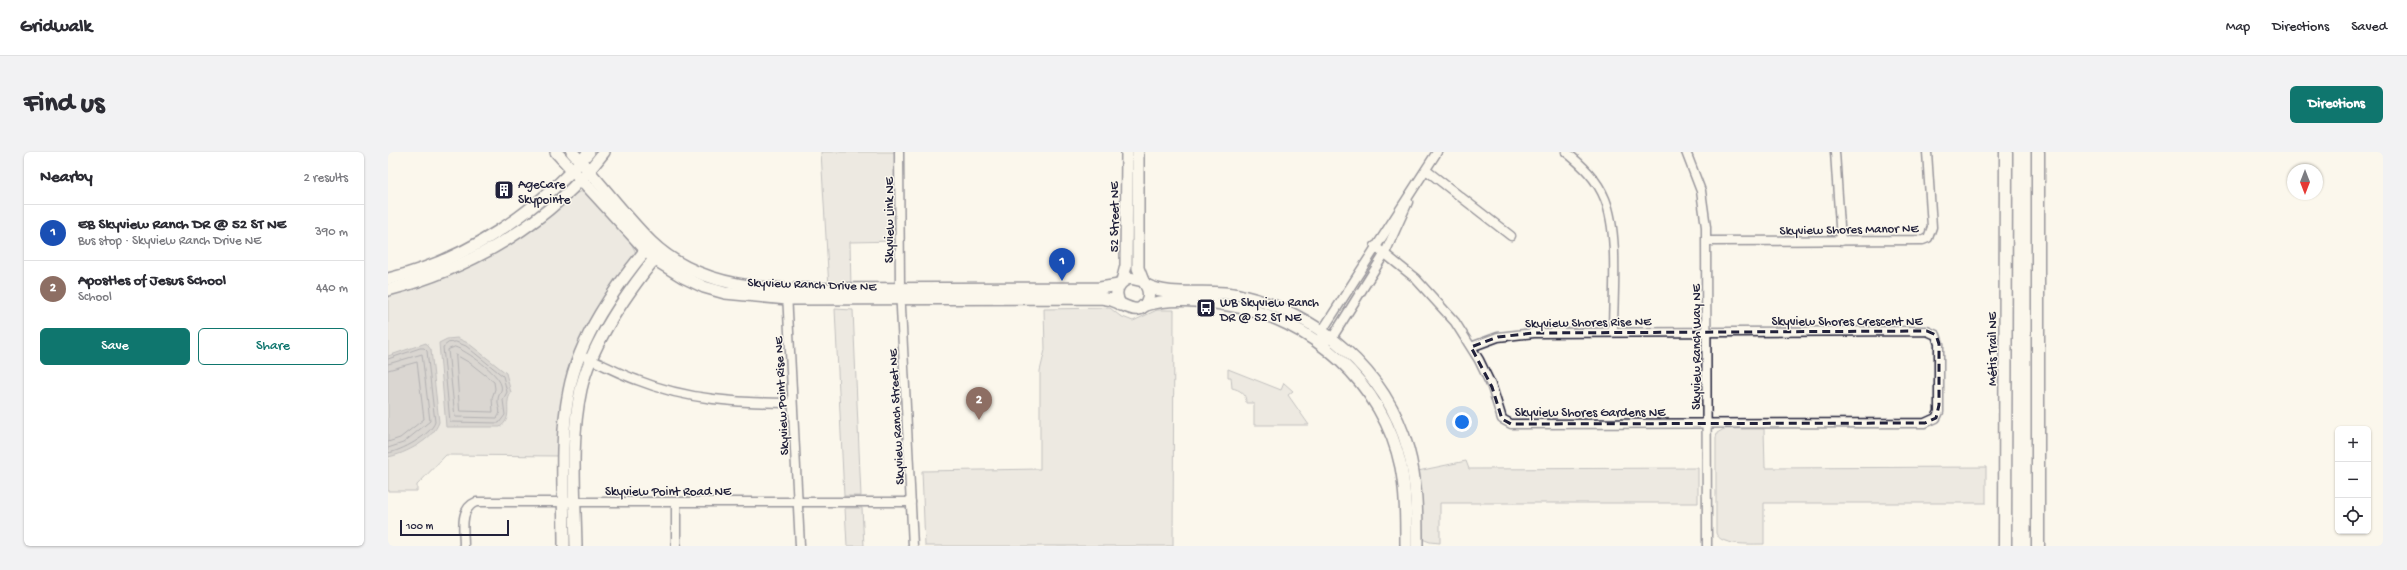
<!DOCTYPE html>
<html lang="en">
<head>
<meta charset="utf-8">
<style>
	body { margin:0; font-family:"Gochi Hand",sans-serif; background:#f2f2f3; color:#2b2b33 }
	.controls { position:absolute; right:12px; bottom:12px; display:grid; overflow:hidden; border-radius:6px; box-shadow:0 1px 3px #0004 }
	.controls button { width:36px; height:36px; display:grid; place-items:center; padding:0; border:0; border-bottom:1px solid #e1e1e2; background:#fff; color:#2b2b33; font:20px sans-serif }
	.compass { position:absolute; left:1899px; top:12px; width:36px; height:36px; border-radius:50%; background:#fff; box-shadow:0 1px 3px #0004; rotate:180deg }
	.scale { position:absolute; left:12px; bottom:10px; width:109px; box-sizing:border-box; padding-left:4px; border:2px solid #22223b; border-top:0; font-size:11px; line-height:14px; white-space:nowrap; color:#22223b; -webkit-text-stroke:3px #fbf7ec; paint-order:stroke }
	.you { position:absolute; left:1074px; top:270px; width:14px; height:14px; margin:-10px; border:3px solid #fff; border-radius:50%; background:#1a73e8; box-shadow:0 0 0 6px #1a73e833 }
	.badge { display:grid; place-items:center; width:26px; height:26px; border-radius:50%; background:#0f766e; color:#fff; font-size:13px; font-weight:700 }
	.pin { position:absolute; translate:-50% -33px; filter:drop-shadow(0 1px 2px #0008) }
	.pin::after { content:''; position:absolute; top:21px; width:14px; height:12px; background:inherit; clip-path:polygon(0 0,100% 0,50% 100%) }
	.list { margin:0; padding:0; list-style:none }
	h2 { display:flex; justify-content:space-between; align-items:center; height:52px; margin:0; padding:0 16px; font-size:17px }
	h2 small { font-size:13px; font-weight:400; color:#7c7c81 }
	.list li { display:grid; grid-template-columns:26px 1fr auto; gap:12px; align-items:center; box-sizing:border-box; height:56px; padding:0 16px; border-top:1px solid #e1e1e2 }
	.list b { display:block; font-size:15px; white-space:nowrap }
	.list p { margin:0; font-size:13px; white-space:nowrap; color:#7c7c81 }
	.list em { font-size:13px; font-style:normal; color:#7c7c81 }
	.actions { display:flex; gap:8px; padding:12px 16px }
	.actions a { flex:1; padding:9px 0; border:1px solid #0f766e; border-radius:6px; text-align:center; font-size:14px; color:#0f766e }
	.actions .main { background:#0f766e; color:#fff }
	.icon { flex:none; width:22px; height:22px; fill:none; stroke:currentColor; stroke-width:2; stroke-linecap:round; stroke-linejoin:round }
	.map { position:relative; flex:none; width:1995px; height:394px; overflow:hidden; border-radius:6px }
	header { display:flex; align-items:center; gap:24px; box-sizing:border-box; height:56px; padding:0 20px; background:#fff; border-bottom:1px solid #e1e1e2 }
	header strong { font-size:19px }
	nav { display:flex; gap:22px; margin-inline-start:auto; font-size:14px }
	.intro { display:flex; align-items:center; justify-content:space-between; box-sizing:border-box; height:96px; padding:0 24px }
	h1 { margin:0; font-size:28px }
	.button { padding:10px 18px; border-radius:6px; background:#0f766e; color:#fff; font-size:14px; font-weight:700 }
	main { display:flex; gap:24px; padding:0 24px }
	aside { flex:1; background:#fff; border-radius:6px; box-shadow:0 1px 3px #0004 }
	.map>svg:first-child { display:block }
</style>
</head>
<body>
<header>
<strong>Gridwalk</strong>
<nav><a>Map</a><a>Directions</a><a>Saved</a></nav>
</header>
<div class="intro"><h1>Find us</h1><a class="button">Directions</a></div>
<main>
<aside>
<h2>Nearby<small>2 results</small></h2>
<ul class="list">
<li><span class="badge" style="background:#1a4fb4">1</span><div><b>EB Skyview Ranch DR @ 52 ST NE</b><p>Bus stop · Skyview Ranch Drive NE</p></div><em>390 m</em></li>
<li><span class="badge" style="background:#8d6e63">2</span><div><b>Apostles of Jesus School</b><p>School</p></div><em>440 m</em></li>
</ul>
<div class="actions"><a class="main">Save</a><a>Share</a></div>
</aside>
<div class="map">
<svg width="1995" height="394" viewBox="0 0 1995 394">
	<rect width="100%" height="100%" fill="#fbf7ec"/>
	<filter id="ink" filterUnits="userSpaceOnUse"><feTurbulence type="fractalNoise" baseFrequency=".025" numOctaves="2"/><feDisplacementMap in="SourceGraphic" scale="8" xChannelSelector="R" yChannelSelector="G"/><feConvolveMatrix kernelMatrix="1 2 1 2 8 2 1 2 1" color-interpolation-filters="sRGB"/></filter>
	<g filter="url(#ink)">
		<g fill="#dbd8d3" stroke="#7e7d87">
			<polygon points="433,0 511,0 512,89 462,90 463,136 441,136"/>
			<path d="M196,39l46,50 6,12 -48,75 -28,128 -114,-1 -29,30v6h-29v-196c74,-17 128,-52 185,-101z"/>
			<polygon points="722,156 732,164 745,169 769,158 786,158 785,394 537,394 534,319 652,317 652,219 657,198 656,157"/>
			<polygon points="447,157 465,158 473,344 456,344"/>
			<path d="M840,217l53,21 3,-7 9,8 -5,4 21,30h-55v-22h-8c0,-10 -6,-13 -14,-15l-1,-11h-3z"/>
			<path d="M1336,277h40l1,39 221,-1v36h-222v41c-14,0 -44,2 -48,-11v-95l1,-5z"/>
			<polygon points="1078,309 1081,317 1310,316 1310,351 1052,351 1052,391 1042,390 1034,387 1034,351 1030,319"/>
			<polygon points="457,356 474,356 476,394 459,394"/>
		</g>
		<g fill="#b1aeb0" stroke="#787681">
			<path d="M69,186l11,5 38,30 5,20c-8,12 3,24 -11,34h-54l-7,-84 8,-4z"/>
			<path d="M38,191l5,7 8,72c-5,17 -34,32 -51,35v-101z"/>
		</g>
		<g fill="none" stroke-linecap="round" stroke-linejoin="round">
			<g stroke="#5b5a6a" stroke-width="1">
				<polygon points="68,190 78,194 115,224 119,240 115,248 117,263 111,271 62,270 55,195 60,191"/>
				<path d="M67,195c12,4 43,26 46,38 2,6 -3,9 -3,15 -1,7 5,11 -1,18l-42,-1 -7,-67z"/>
				<polygon points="68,203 82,211 106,230 107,237 104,246 105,260 72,259"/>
				<path d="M0,207l32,-11h4l3,3 8,71c-4,13 -34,29 -47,31"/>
				<polyline points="0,212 34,202 42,269 15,291 0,296"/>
				<polyline points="0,218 29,210 36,267 12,286 0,290"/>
			</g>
			<g stroke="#22223b" stroke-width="11">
				<g id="street">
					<polyline points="511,0 512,136 525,394"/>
					<path d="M1178,0c16,13 31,27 39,47 14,35 8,94 8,133"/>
					<polyline points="1298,0 1313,39 1318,75 1319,394"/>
					<polyline points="1447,0 1453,89"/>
					<polyline points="1038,18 1123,84"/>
					<polyline points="1319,89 1535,88 1540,86 1544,75 1539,0"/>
					<polyline points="987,94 1027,126 1067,170 1091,208 1104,235 1114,267 1123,272 1537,271 1548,266 1551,260 1551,192 1548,183 1539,179 1146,181 1110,185 1083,195"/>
					<polyline points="399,141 412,394"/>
					<polyline points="938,189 944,186 997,101 1020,50"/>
					<polyline points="932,191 934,179 1049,0"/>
					<path d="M199,206c17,7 33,16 50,22 50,20 102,23 155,23"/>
					<polyline points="288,350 288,394"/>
					<path d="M76,394c0,-16 -5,-37 12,-44h435"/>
				</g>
			</g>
			<g stroke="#22223b" stroke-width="14">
				<g id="secondary">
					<path d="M168,0l98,107 29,18 21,10 21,6 62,6 314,-1c4,1 9,1 13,3 11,4 28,18 34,-3 2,-7 -1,-12 -5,-17l-13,-3c-13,4 -17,16 -9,27"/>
					<path d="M184,0c27,29 51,62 79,90 36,35 87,46 136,47l313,-1 19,-3"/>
					<polyline points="750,0 750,116 755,129"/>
					<path d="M0,127c79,-19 148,-66 201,-127"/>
					<polyline points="734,129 738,114 739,0"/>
					<path d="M758,133c25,13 65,3 93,10 78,18 147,75 169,154 9,32 9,64 9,97"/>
					<path d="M0,138c84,-22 163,-68 216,-138"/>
					<path d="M755,154c26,-9 58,-5 85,-1 83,13 156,79 173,162 5,26 5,53 5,79"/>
					<path d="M176,394c0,-51 -5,-105 5,-155 10,-53 46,-104 80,-145"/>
					<path d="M188,394c-1,-51 -6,-107 5,-157 11,-48 48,-99 78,-136"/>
				</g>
			</g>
			<g stroke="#22223b" stroke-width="15">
				<g id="primary">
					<polyline points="1650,0 1650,394"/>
					<polyline points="1617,394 1618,0"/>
				</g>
			</g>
			<use href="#street" stroke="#fbf7ec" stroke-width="8"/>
			<use href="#secondary" stroke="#fbf7ec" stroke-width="11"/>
			<use href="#primary" stroke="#fbf7ec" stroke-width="12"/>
		</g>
	</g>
	<path d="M0 0H1995V394H0ZM1539,179l9,4 3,9v61l-3,13 -11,5 -414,1 -9,-5 -10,-32 -21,-40 27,-10 36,-4z" fill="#fbf7ec" fill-opacity=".55" fill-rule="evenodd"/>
	<path fill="none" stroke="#22223b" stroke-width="3" stroke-dasharray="8 5" stroke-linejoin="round" d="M1539,179l9,4 3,9v61l-3,13 -11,5 -414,1 -9,-5 -10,-32 -21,-40 27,-10 36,-4z"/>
	<defs>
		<g id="building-square" transform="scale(1)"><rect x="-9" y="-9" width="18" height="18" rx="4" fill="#22223b" stroke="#fbf7ec"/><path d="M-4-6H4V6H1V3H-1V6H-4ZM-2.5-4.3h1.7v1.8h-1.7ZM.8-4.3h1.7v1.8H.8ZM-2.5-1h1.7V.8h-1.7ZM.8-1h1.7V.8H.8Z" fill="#fff"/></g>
		<g id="bus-square" transform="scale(1)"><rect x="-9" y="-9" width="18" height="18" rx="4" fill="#22223b" stroke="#fbf7ec"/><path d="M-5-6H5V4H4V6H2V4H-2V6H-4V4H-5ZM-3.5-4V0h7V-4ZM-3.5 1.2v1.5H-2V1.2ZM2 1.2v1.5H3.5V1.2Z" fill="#fff"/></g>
	</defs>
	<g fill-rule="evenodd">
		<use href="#building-square" x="116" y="38"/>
		<use href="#bus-square" x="818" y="156"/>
	</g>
	<g text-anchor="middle" stroke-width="3" stroke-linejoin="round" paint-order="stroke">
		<g font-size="13" fill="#22223b" stroke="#fbf7ec" text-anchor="start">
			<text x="130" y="36">AgeCare<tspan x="130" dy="15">Skypointe</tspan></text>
			<text x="832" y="154">WB Skyview Ranch<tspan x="832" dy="15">DR @ 52 ST NE</tspan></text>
		</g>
		<g font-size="13" fill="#22223b" stroke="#fbf7ec">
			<text transform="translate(725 65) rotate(-90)" y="5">52 Street NE</text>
			<text transform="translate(500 68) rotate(-90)" y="5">Skyview Link NE</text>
			<text transform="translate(1461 76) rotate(-1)" y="5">Skyview Shores Manor NE</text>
			<text transform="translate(424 131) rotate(2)" y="5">Skyview Ranch Drive NE</text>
			<text x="1459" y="173">Skyview Shores Crescent NE</text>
			<text transform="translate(1200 169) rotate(-1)" y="5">Skyview Shores Rise NE</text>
			<text transform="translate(1307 195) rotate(-90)" y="5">Skyview Ranch Way NE</text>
			<text transform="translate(1603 197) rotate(-90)" y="5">Métis Trail NE</text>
			<text transform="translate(392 244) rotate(-93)" y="5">Skyview Point Rise NE</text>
			<text x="1202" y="264">Skyview Shores Gardens NE</text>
			<text transform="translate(507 265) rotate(-93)" y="5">Skyview Ranch Street NE</text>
			<text x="280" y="343">Skyview Point Road NE</text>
		</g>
	</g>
</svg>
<div class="controls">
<button>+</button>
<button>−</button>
<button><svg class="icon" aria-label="locate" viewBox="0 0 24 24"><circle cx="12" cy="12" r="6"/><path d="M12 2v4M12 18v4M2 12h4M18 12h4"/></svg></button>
</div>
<svg class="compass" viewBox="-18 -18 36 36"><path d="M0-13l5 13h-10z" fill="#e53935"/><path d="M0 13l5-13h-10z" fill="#7c7c81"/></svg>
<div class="scale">100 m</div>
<div class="you"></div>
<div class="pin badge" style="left:674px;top:129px;background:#1a4fb4">1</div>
<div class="pin badge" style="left:591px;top:268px;background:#8d6e63">2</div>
</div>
</main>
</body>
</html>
